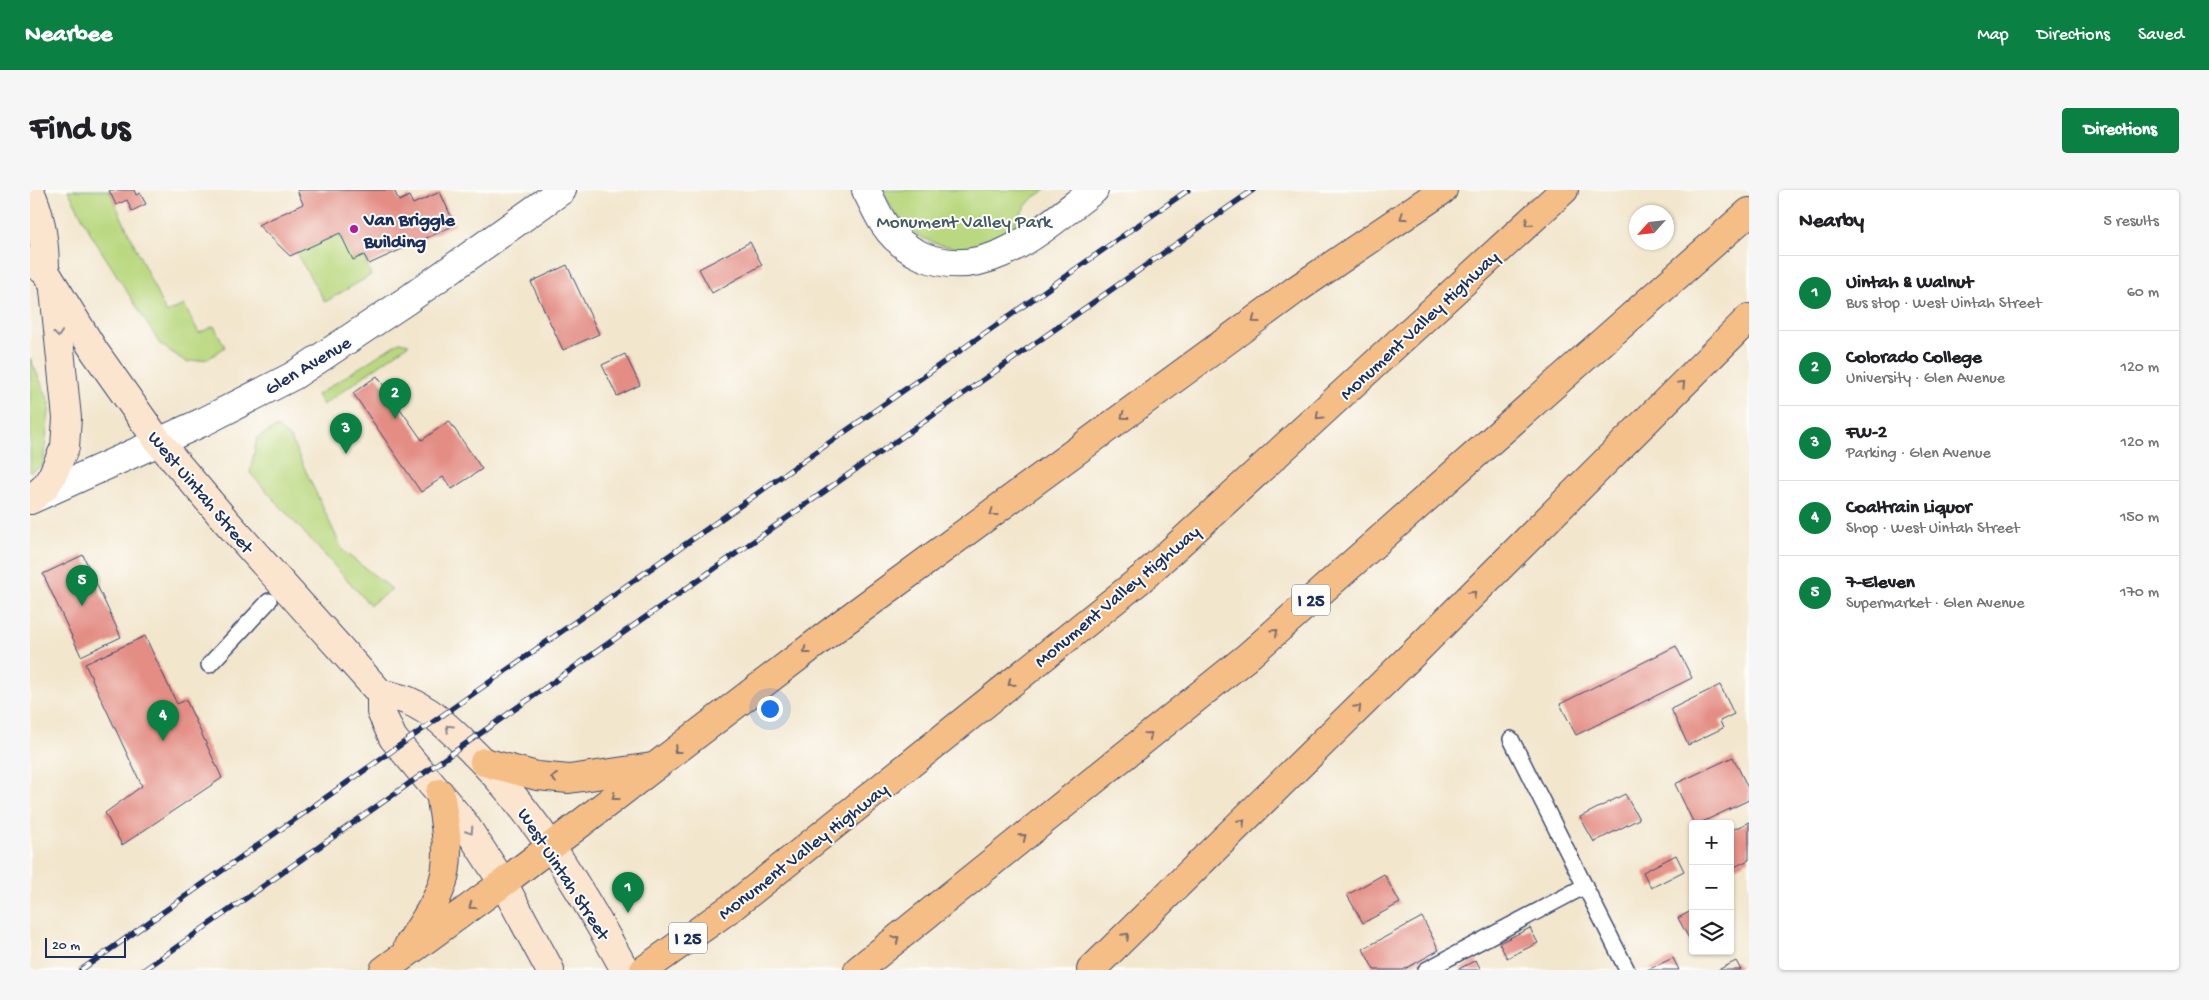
<!DOCTYPE html>
<html lang="en">
<head>
<meta charset="utf-8">
<style>
	body { margin:0; font-family:"Gochi Hand",sans-serif; background:#f6f6f6; color:#202124 }
	.controls { position:absolute; right:15px; bottom:15px; display:grid; overflow:hidden; border-radius:5px; box-shadow:0 1px 4px #0004 }
	.controls button { width:45px; height:45px; display:grid; place-items:center; padding:0; border:0; border-bottom:1px solid #e0e0e0; background:#fff; color:#202124; font:25px sans-serif }
	.compass { position:absolute; left:1599px; top:15px; width:45px; height:45px; border-radius:50%; background:#fff; box-shadow:0 1px 4px #0004; rotate:243deg }
	.scale { position:absolute; left:15px; bottom:12px; width:81px; box-sizing:border-box; padding-left:5px; border:2px solid #1b2f5e; border-top:0; font-size:14px; line-height:18px; white-space:nowrap; color:#1b2f5e; -webkit-text-stroke:4px #fdfcf7; paint-order:stroke }
	.you { position:absolute; left:739px; top:518px; width:18px; height:18px; margin:-12px; border:4px solid #fff; border-radius:50%; background:#1a73e8; box-shadow:0 0 0 8px #1a73e833 }
	.badge { display:grid; place-items:center; width:32px; height:32px; border-radius:50%; background:#0b8043; color:#fff; font-size:16px; font-weight:700 }
	.pin { position:absolute; translate:-50% -41px; filter:drop-shadow(0 1px 2px #0008) }
	.pin::after { content:''; position:absolute; top:26px; width:18px; height:15px; background:inherit; clip-path:polygon(0 0,100% 0,50% 100%) }
	.list { margin:0; padding:0; list-style:none }
	h2 { display:flex; justify-content:space-between; align-items:center; height:65px; margin:0; padding:0 20px; font-size:21px }
	h2 small { font-size:16px; font-weight:400; color:#757577 }
	.list li { display:grid; grid-template-columns:32px 1fr auto; gap:15px; align-items:center; box-sizing:border-box; height:75px; padding:0 20px; border-top:1px solid #e0e0e0 }
	.list b { display:block; font-size:19px; white-space:nowrap }
	.list p { margin:0; font-size:16px; white-space:nowrap; color:#757577 }
	.list em { font-size:16px; font-style:normal; color:#757577 }
	.icon { flex:none; width:28px; height:28px; fill:none; stroke:currentColor; stroke-width:2; stroke-linecap:round; stroke-linejoin:round }
	.map { position:relative; flex:none; width:1719px; height:780px; overflow:hidden; border-radius:5px }
	header { display:flex; align-items:center; gap:30px; box-sizing:border-box; height:70px; padding:0 25px; background:#0b8043; color:#fff }
	header strong { font-size:24px }
	nav { display:flex; gap:28px; margin-inline-start:auto; font-size:18px }
	.intro { display:flex; align-items:center; justify-content:space-between; box-sizing:border-box; height:120px; padding:0 30px }
	h1 { margin:0; font-size:35px }
	.button { padding:12px 22px; border-radius:5px; background:#0b8043; color:#fff; font-size:18px; font-weight:700 }
	main { display:flex; gap:30px; padding:0 30px }
	aside { flex:1; background:#fff; border-radius:5px; box-shadow:0 1px 4px #0004 }
	.map>svg:first-child { display:block }
</style>
</head>
<body>
<header>
<strong>Nearbee</strong>
<nav><a>Map</a><a>Directions</a><a>Saved</a></nav>
</header>
<div class="intro"><h1>Find us</h1><a class="button">Directions</a></div>
<main>
<div class="map">
<svg width="1719" height="780" viewBox="0 0 1719 780">
	<rect width="100%" height="100%" fill="#fdfcf7"/>
	<filter id="ink" filterUnits="userSpaceOnUse"><feTurbulence type="fractalNoise" baseFrequency=".02" numOctaves="2"/><feDisplacementMap in="SourceGraphic" scale="10" xChannelSelector="R" yChannelSelector="G"/><feConvolveMatrix kernelMatrix="1 2 1 2 8 2 1 2 1" color-interpolation-filters="sRGB"/></filter>
	<filter id="wash" filterUnits="userSpaceOnUse"><feTurbulence type="fractalNoise" baseFrequency=".0096" numOctaves="4" result="noise"/><feDisplacementMap in="SourceGraphic" scale="20" xChannelSelector="R" yChannelSelector="G"/><feGaussianBlur stdDeviation="1.12" result="paint"/><feColorMatrix in="noise" values="0 0 0 0 0 0 0 0 0 0 0 0 0 0 0 0 0 1.4 0 .05"/><feComposite in="paint" operator="in"/></filter>
	<g filter="url(#wash)">
		<rect width="100%" height="100%" fill="#f2e6cd"/>
		<g fill="#b9d87f" stroke="#6a846e">
			<polygon points="38,0 79,0 136,123 154,115 169,143 184,136 195,157 178,169 156,172 130,154 62,46"/>
			<path d="M853,0h163c-5,3 -12,7 -16,11 -11,11 -14,27 -29,36 -33,20 -79,11 -103,-20 -6,-8 -11,-18 -15,-27z"/>
			<polygon points="310,43 323,70 334,65 341,85 295,112 266,63"/>
			<polygon points="369,152 379,154 293,215 287,205"/>
			<polygon points="0,168 20,213 13,275 0,282"/>
			<polygon points="247,237 261,249 313,361 362,399 340,415 220,283 227,248"/>
		</g>
		<g id="blocks">
			<g fill="#e38d84">
				<polygon points="79,0 104,0 106,5 110,3 116,14 102,21 97,10 86,15"/>
				<polygon points="267,0 364,0 369,11 379,6 383,14 410,2 425,35 339,74 334,65 323,70 310,43 260,66 228,35 273,14"/>
				<polygon points="720,52 732,75 682,103 669,79"/>
				<polygon points="537,75 569,144 533,160 501,92"/>
				<polygon points="595,164 610,195 587,206 572,175"/>
				<polygon points="347,186 392,250 419,231 452,279 422,299 413,287 391,302 323,203"/>
				<polygon points="53,365 91,447 51,466 13,384"/>
				<polygon points="115,446 147,514 156,510 192,588 92,655 75,623 112,596 55,474"/>
				<polygon points="1646,456 1662,488 1546,545 1530,514"/>
				<polygon points="1690,495 1704,524 1690,531 1693,538 1658,555 1641,519"/>
				<polygon points="1703,567 1719,600 1719,610 1668,634 1664,634 1645,594"/>
				<polygon points="1595,604 1609,629 1564,652 1550,627"/>
				<polygon points="1719,632 1719,670 1702,678 1700,641"/>
				<polygon points="1646,665 1654,681 1621,698 1613,682"/>
				<polygon points="1354,684 1370,713 1333,733 1317,705"/>
				<polygon points="1663,720 1663,756 1648,728"/>
				<polygon points="1392,727 1409,760 1373,780 1344,780 1333,759"/>
				<polygon points="1500,738 1508,753 1477,768 1469,753"/>
				<polygon points="1643,768 1649,780 1617,780"/>
				<polygon points="1446,770 1451,780 1427,780"/>
				<polygon points="1706,771 1711,780 1688,780"/>
			</g>
		</g>
	</g>
	<g filter="url(#ink)">
		<use href="#blocks" fill-opacity="0" stroke="#3b4a6f" stroke-width="1"/>
		<g fill="none" stroke-linecap="round" stroke-linejoin="round">
			<g stroke="#3b4a6f" stroke-width="18">
				<g id="service">
					<polyline points="179,475 239,411"/>
					<polyline points="1481,549 1597,780"/>
					<polyline points="1396,780 1555,696"/>
				</g>
			</g>
			<g stroke="#3b4a6f" stroke-width="30">
				<g id="tertiary">
					<path d="M836,0c6,11 11,24 18,34 9,14 23,25 38,32 66,28 123,-30 172,-66"/>
					<polyline points="0,310 175,231 263,186 376,111 532,0"/>
				</g>
			</g>
			<g stroke="#3b4a6f" stroke-width="30">
				<g id="secondary">
					<path d="M0,1c12,26 15,52 15,80"/>
					<polyline points="0,72 15,81 65,162 128,251 195,330 351,504 351,522 363,548 434,633 473,693 520,780"/>
					<polyline points="0,310 15,297 22,286 35,257 37,228 24,100"/>
					<path d="M351,504c37,4 60,26 85,51 68,65 114,143 159,225"/>
				</g>
			</g>
			<g stroke="#3b4a6f" stroke-width="30">
				<g id="motorway">
					<polyline points="454,572 507,586 539,589 622,577"/>
					<path d="M378,756c12,-19 31,-46 36,-68 7,-28 0,-58 -4,-85"/>
					<polyline points="354,780 473,693 815,431 1264,101 1413,0"/>
					<polyline points="614,780 702,717 1111,389 1534,0"/>
					<polyline points="828,780 1217,467 1719,22"/>
					<polyline points="1061,780 1386,461 1719,128"/>
				</g>
			</g>
			<use href="#service" stroke="#fff" stroke-width="15"/>
			<use href="#tertiary" stroke="#fff" stroke-width="28"/>
			<use href="#secondary" stroke="#fbe5cf" stroke-width="28"/>
			<use href="#motorway" stroke="#f6be87" stroke-width="28"/>
			<g stroke="#1b2f5e" stroke-width="5.5">
				<g id="rail">
					<polyline points="51,780 1158,0"/>
					<polyline points="114,780 1223,0"/>
				</g>
			</g>
			<use href="#rail" stroke="#fdfcf7" stroke-width="4" stroke-dasharray="11" stroke-linecap="butt"/>
		</g>
		<defs><path id="oneway-chevron" d="M-2-3.5L2.5 0L-2 3.5" fill="none" stroke-width="1.6" stroke-linecap="round" stroke-linejoin="round" transform="scale(1.25)"/></defs>
		<g stroke="#7e6f70">
			<use href="#oneway-chevron" transform="translate(1373 27) rotate(146)"/>
			<use href="#oneway-chevron" transform="translate(1498 33) rotate(137)"/>
			<use href="#oneway-chevron" transform="translate(1225 130) rotate(144)"/>
			<use href="#oneway-chevron" transform="translate(1652 194) rotate(-45)"/>
			<use href="#oneway-chevron" transform="translate(1094 226) rotate(144)"/>
			<use href="#oneway-chevron" transform="translate(1289 226) rotate(137)"/>
			<use href="#oneway-chevron" transform="translate(963 323) rotate(144)"/>
			<use href="#oneway-chevron" transform="translate(1443 404) rotate(-45)"/>
			<use href="#oneway-chevron" transform="translate(1245 442) rotate(-42)"/>
			<use href="#oneway-chevron" transform="translate(776 461) rotate(143)"/>
			<use href="#oneway-chevron" transform="translate(981 493) rotate(141)"/>
			<use href="#oneway-chevron" transform="translate(1328 518) rotate(-45)"/>
			<use href="#oneway-chevron" transform="translate(1119 545) rotate(-39)"/>
			<use href="#oneway-chevron" transform="translate(647 560) rotate(143)"/>
			<use href="#oneway-chevron" transform="translate(524 588) rotate(-174)"/>
			<use href="#oneway-chevron" transform="translate(585 607) rotate(142)"/>
			<use href="#oneway-chevron" transform="translate(1212 632) rotate(-45)"/>
			<use href="#oneway-chevron" transform="translate(993 647) rotate(-39)"/>
			<use href="#oneway-chevron" transform="translate(442 716) rotate(144)"/>
			<use href="#oneway-chevron" transform="translate(1096 746) rotate(-45)"/>
			<use href="#oneway-chevron" transform="translate(866 749) rotate(-39)"/>
		</g>
		<g stroke="#8b8a96">
			<use href="#oneway-chevron" transform="translate(28 144) rotate(85)"/>
			<use href="#oneway-chevron" transform="translate(419 538) rotate(-136)"/>
			<use href="#oneway-chevron" transform="translate(440 641) rotate(57)"/>
		</g>
	</g>
	<circle fill="#b5179e" stroke="#fdfcf7" stroke-width="2" cx="324" cy="39" r="5"/>
	<g text-anchor="middle" stroke-width="4" stroke-linejoin="round" paint-order="stroke">
		<g fill="#fdfcf7" stroke="#5f6c8c" stroke-width="1">
			<rect x="1262" y="394.5" width="38" height="31" rx="4"/>
			<rect x="639" y="732.5" width="38" height="31" rx="4"/>
		</g>
		<g font-size="18" font-weight="bold" fill="#1b2f5e">
			<text x="1281" y="416">I 25</text>
			<text x="658" y="754">I 25</text>
		</g>
		<g font-size="19" font-weight="bold" fill="#1b2f5e" stroke="#fdfcf7" text-anchor="start">
			<text x="334" y="35">Van Briggle<tspan x="334" dy="22">Building</tspan></text>
		</g>
		<g font-size="19" fill="#425966" stroke="#fdfcf7">
			<text x="934" y="37">Monument Valley Park</text>
		</g>
		<g font-size="19" fill="#1b2f5e" stroke="#fdfcf7">
			<text transform="translate(1388 134) rotate(-43)" y="7">Monument Valley Highway</text>
			<text transform="translate(277 174) rotate(-31)" y="7">Glen Avenue</text>
			<text transform="translate(172 301) rotate(50)" y="7">West Uintah Street</text>
			<text transform="translate(1086 405) rotate(-40)" y="7">Monument Valley Highway</text>
			<text transform="translate(772 660) rotate(-38)" y="7">Monument Valley Highway</text>
			<text transform="translate(535 683) rotate(57)" y="7">West Uintah Street</text>
		</g>
	</g>
</svg>
<div class="controls">
<button>+</button>
<button>−</button>
<button><svg class="icon" aria-label="layers" viewBox="0 0 24 24"><path d="M12 4l9 5-9 5-9-5zM3 14l9 5 9-5"/></svg></button>
</div>
<svg class="compass" viewBox="-18 -18 36 36"><path d="M0-13l5 13h-10z" fill="#e53935"/><path d="M0 13l5-13h-10z" fill="#757577"/></svg>
<div class="scale">20 m</div>
<div class="you"></div>
<div class="pin badge" style="left:598px;top:723px">1</div>
<div class="pin badge" style="left:365px;top:229px">2</div>
<div class="pin badge" style="left:316px;top:264px">3</div>
<div class="pin badge" style="left:133px;top:551px">4</div>
<div class="pin badge" style="left:52px;top:416px">5</div>
</div>
<aside>
<h2>Nearby<small>5 results</small></h2>
<ul class="list">
<li><span class="badge">1</span><div><b>Uintah &amp; Walnut</b><p>Bus stop · West Uintah Street</p></div><em>60 m</em></li>
<li><span class="badge">2</span><div><b>Colorado College</b><p>University · Glen Avenue</p></div><em>120 m</em></li>
<li><span class="badge">3</span><div><b>FW-2</b><p>Parking · Glen Avenue</p></div><em>120 m</em></li>
<li><span class="badge">4</span><div><b>Coaltrain Liquor</b><p>Shop · West Uintah Street</p></div><em>150 m</em></li>
<li><span class="badge">5</span><div><b>7-Eleven</b><p>Supermarket · Glen Avenue</p></div><em>170 m</em></li>
</ul>
</aside>
</main>
</body>
</html>
